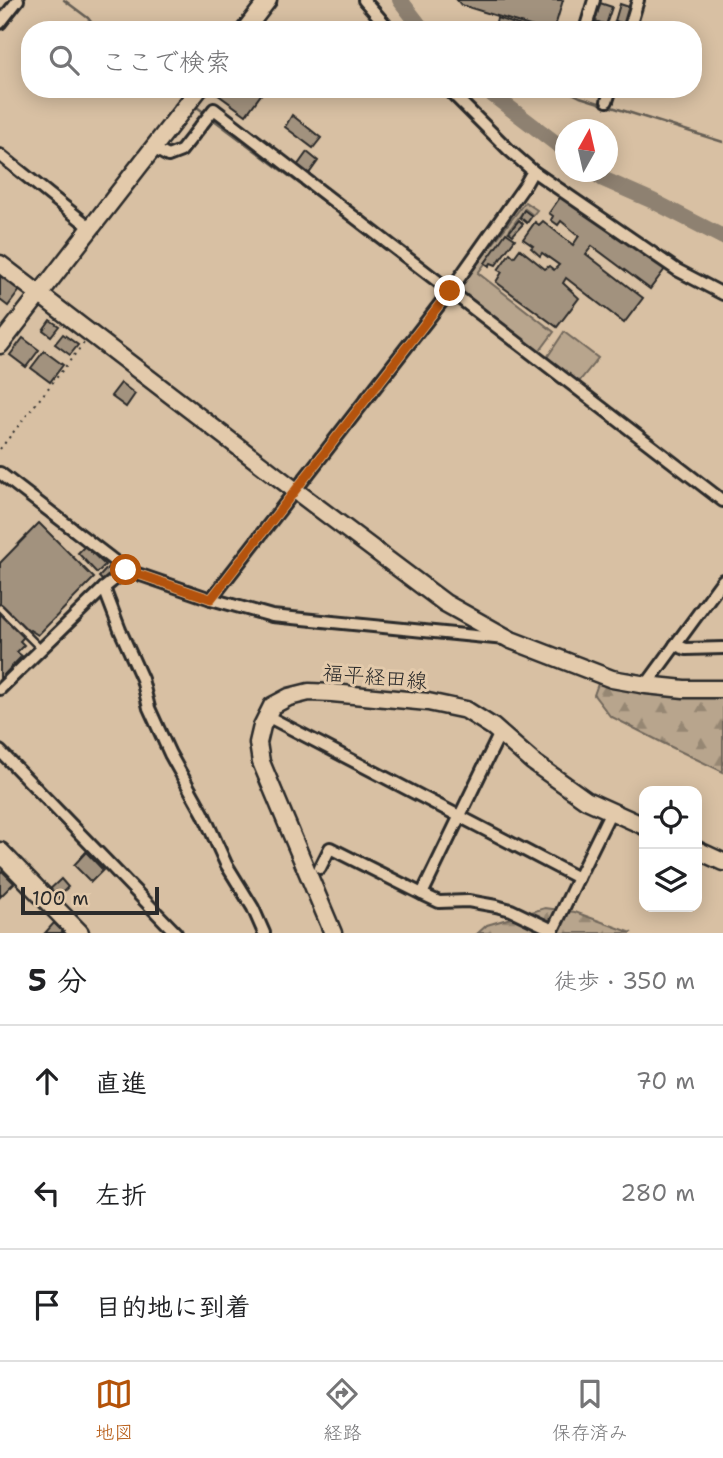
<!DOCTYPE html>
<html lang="ja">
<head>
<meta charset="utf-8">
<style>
	body { margin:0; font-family:"Shantell Sans","Klee One",sans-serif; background:#f6f6f6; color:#202124 }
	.controls { position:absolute; right:21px; bottom:21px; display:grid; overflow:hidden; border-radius:14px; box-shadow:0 4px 18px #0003 }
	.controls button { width:63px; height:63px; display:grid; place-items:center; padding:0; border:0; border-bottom:2px solid #e0e0e0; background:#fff; color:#202124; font:35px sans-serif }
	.compass { position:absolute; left:555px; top:119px; width:63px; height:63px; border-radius:50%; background:#fff; box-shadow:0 4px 18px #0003; rotate:8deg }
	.scale { position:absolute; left:21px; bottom:18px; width:138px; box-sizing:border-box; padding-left:7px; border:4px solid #2b2b2b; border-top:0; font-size:19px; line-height:24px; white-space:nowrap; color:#2b2b2b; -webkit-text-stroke:5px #e3caab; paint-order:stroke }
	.stop { position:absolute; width:21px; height:21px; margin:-16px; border:5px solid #b45309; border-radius:50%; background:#fff }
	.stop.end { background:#b45309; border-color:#fff; box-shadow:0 2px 7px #0008 }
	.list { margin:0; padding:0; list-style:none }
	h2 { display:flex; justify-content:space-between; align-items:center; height:91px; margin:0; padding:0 28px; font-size:30px }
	h2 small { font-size:23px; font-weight:400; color:#757577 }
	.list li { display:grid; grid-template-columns:46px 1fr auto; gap:21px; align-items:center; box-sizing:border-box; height:112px; padding:0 28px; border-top:2px solid #e0e0e0 }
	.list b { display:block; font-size:26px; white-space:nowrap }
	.list em { font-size:23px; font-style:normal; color:#757577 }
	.icon { flex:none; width:38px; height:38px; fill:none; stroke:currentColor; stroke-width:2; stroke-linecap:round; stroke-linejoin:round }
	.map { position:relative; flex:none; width:723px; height:933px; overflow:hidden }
	.search { position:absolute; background:#fff; box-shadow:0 4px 18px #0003; left:21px; right:21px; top:21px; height:77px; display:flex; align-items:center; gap:18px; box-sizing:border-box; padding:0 24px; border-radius:28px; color:#757577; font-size:26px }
	.sheet { height:427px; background:#fff }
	nav { display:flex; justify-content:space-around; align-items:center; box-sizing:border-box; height:98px; border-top:2px solid #e0e0e0; background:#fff; font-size:19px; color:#757577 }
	nav a { display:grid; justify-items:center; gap:4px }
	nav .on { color:#b45309 }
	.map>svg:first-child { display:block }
</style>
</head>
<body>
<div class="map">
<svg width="723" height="933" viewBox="0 0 723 933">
	<defs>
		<pattern id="forest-firs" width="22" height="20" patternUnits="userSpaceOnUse" patternTransform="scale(1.75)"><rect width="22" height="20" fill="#b8a58d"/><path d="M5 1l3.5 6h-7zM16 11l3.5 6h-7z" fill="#968773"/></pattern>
	</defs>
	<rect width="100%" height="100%" fill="#d8c0a3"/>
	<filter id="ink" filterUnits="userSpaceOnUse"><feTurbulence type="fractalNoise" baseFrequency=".0143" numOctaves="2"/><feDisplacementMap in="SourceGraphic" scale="14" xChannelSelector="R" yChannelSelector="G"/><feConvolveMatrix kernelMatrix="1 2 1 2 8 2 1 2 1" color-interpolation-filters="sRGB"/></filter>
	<g filter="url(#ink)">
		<g fill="#b8a58d" stroke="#72685c" stroke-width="2">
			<polygon points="525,202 537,210 533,215 525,209 478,273 554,332 539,352 463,294 462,284"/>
			<polygon points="564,332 598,358 578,383 546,359"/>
		</g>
		<g fill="url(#forest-firs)" stroke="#72685c" stroke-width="2">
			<polygon points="628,672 723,691 723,772 663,743 610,716 594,695 599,681 606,674"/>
			<polygon points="545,908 575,912 632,933 478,933 487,925"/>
		</g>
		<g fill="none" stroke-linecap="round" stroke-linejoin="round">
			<g stroke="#665f55" stroke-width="2.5">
				<polyline points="64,0 88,18 97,30"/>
				<polyline points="173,89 186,98"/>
				<polyline points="564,89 580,97 723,142"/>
				<polyline points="194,105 205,113"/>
				<polyline points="210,117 379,243"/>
			</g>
			<g stroke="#8e8171" stroke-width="16">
				<polyline points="400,0 423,30"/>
				<polyline points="485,89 566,151"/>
				<polyline points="593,172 603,179 653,201 723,237"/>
			</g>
		</g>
		<g fill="#a2927e" stroke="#2b2b2b" stroke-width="2">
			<polygon points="457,0 563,0 554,30 543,30 461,5"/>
			<polygon points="600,3 612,7 606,25 595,21"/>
			<polygon points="620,4 632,8 626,25 615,21"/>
			<polygon points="497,18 524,27 523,30 494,30"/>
			<polygon points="595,21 606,25 605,30 592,30"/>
			<polygon points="615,21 626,25 624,30 612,30"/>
			<polygon points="221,89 265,89 246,115 217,94"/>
			<polygon points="292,115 321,138 313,148 285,127"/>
			<polygon points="307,152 318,161 308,175 297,166"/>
			<polygon points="561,196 622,240 624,237 665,269 650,289 592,246 586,254 643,298 624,323 566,278 563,283 579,298 557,327 496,282 502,272 498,270 510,253 514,257 520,249 545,269 549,266 554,270 559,265 542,253 540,256 531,248 533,246 523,239 535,222 539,225 543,221 573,245 579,236 561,221 558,225 551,220 553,216 549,213"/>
			<polygon points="524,210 532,216 527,223 520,217"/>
			<polygon points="519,220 523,224 513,235 509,232"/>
			<polygon points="506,233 515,239 496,265 491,263 489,266 485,263"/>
			<polygon points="0,274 20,290 8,306 0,300"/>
			<polygon points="50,320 59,326 51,336 43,330"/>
			<polygon points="63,334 78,345 70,355 55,344"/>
			<polygon points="23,338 39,350 26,367 10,355"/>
			<polygon points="44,351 63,365 50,382 31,368"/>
			<polygon points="121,383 135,394 126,407 111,396"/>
			<polygon points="39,523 94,578 38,635 30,630 20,641 24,645 17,652 22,656 0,679 0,563"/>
			<polygon points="85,546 105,565 97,573 78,553"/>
			<polygon points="111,564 116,569 104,582 99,577"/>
			<polygon points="86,852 103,870 91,882 74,865"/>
			<polygon points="2,871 14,883 0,897 0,873"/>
			<polygon points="61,879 68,887 55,900 47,892"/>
			<polygon points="54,923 64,933 45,933"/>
		</g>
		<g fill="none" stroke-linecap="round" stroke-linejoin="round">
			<g stroke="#2b2b2b" stroke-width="10">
				<polyline id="lane" points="0,608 41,649"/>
			</g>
			<g stroke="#2b2b2b" stroke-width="16">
				<g id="street">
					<polyline points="364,0 390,30"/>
					<polyline points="0,23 18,0"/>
					<polyline points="585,30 594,0"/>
					<polyline points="629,30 638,0"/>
					<polyline points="448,89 509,150 533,171 677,270 723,294"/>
					<polyline points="607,101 611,89"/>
					<polyline points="153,148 168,156 181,151 214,109 723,501"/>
					<polyline points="0,155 91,228"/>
					<polyline points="0,473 126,570 211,599 272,616 505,639"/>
					<polyline points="104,588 120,630 142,679 149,708 170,754 203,813 226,864 253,908 264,933"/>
					<polyline points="211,599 450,291 525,185 533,171"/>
					<polyline points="675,645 686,649 723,648"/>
					<polyline points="646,685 723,580"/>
					<polyline points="0,689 104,588 126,570"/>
					<polyline points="267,716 578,878 611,811"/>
					<polyline points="0,751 176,933"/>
					<polyline points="320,868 330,848 422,894 500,733"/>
					<polyline points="422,894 439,902 468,901 496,906 511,910 553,930 578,878"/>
				</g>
			</g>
			<g stroke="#2b2b2b" stroke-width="21">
				<g id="secondary">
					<polyline points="245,30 268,0"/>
					<polyline points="0,264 296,491 445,603 511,640 612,679 646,685 684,689 723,689"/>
					<polyline points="0,345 199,89"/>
					<polyline points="697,850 723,862"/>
					<polyline points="333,933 261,762 258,743 262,726 272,706 289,697 309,692 332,693 428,702 466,710 493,727 533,762 586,800 644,826"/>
				</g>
			</g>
			<g stroke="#2b2b2b" stroke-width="23">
				<polyline id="primary" points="0,852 79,933"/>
			</g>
			<polyline stroke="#2b2b2b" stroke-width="2" stroke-dasharray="2 5" stroke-linecap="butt" points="0,449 84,343"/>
			<use href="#lane" stroke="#e3caab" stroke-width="5"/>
			<use href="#street" stroke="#e3caab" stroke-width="10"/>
			<use href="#secondary" stroke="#e3caab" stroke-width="16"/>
			<use href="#primary" stroke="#e3caab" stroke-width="18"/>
		</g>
	</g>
	<g fill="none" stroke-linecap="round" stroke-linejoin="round" filter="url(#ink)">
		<polyline stroke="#b45309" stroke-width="9" points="126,570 211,599 450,291"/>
	</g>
	<g text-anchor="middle" stroke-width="6" stroke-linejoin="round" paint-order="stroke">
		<g font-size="21" fill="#2b2b2b" stroke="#e3caab">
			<text transform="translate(375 677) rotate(5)" y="7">福平経田線</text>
		</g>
	</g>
</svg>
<div class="controls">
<button><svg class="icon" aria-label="locate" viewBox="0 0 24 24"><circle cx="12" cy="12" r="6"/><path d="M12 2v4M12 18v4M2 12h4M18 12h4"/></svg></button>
<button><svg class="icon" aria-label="layers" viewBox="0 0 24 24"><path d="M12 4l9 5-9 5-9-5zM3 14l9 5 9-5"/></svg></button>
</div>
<svg class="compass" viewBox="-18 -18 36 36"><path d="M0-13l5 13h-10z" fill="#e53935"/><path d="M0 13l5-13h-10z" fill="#757577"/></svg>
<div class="scale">100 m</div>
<div class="stop" style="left:126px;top:570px"></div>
<div class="stop end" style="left:450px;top:291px"></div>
<div class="search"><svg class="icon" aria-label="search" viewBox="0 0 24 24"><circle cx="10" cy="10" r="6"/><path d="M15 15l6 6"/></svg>ここで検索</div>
</div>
<section class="sheet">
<h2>5 分<small>徒歩 · 350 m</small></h2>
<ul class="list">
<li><svg class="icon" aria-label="ahead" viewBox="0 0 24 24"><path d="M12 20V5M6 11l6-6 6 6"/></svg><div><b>直進</b></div><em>70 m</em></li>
<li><svg class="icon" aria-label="left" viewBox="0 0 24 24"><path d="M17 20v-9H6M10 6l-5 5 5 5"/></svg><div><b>左折</b></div><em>280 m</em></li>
<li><svg class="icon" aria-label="arrive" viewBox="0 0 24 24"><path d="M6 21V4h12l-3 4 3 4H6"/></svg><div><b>目的地に到着</b></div></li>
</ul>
</section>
<nav>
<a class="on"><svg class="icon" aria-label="map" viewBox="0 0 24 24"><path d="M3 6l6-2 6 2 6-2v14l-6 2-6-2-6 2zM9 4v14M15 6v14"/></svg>地図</a>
<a><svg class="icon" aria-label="directions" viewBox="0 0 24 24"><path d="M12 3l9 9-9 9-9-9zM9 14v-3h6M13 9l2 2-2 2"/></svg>経路</a>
<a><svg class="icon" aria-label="saved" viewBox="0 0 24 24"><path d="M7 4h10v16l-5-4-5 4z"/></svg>保存済み</a>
</nav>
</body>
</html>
